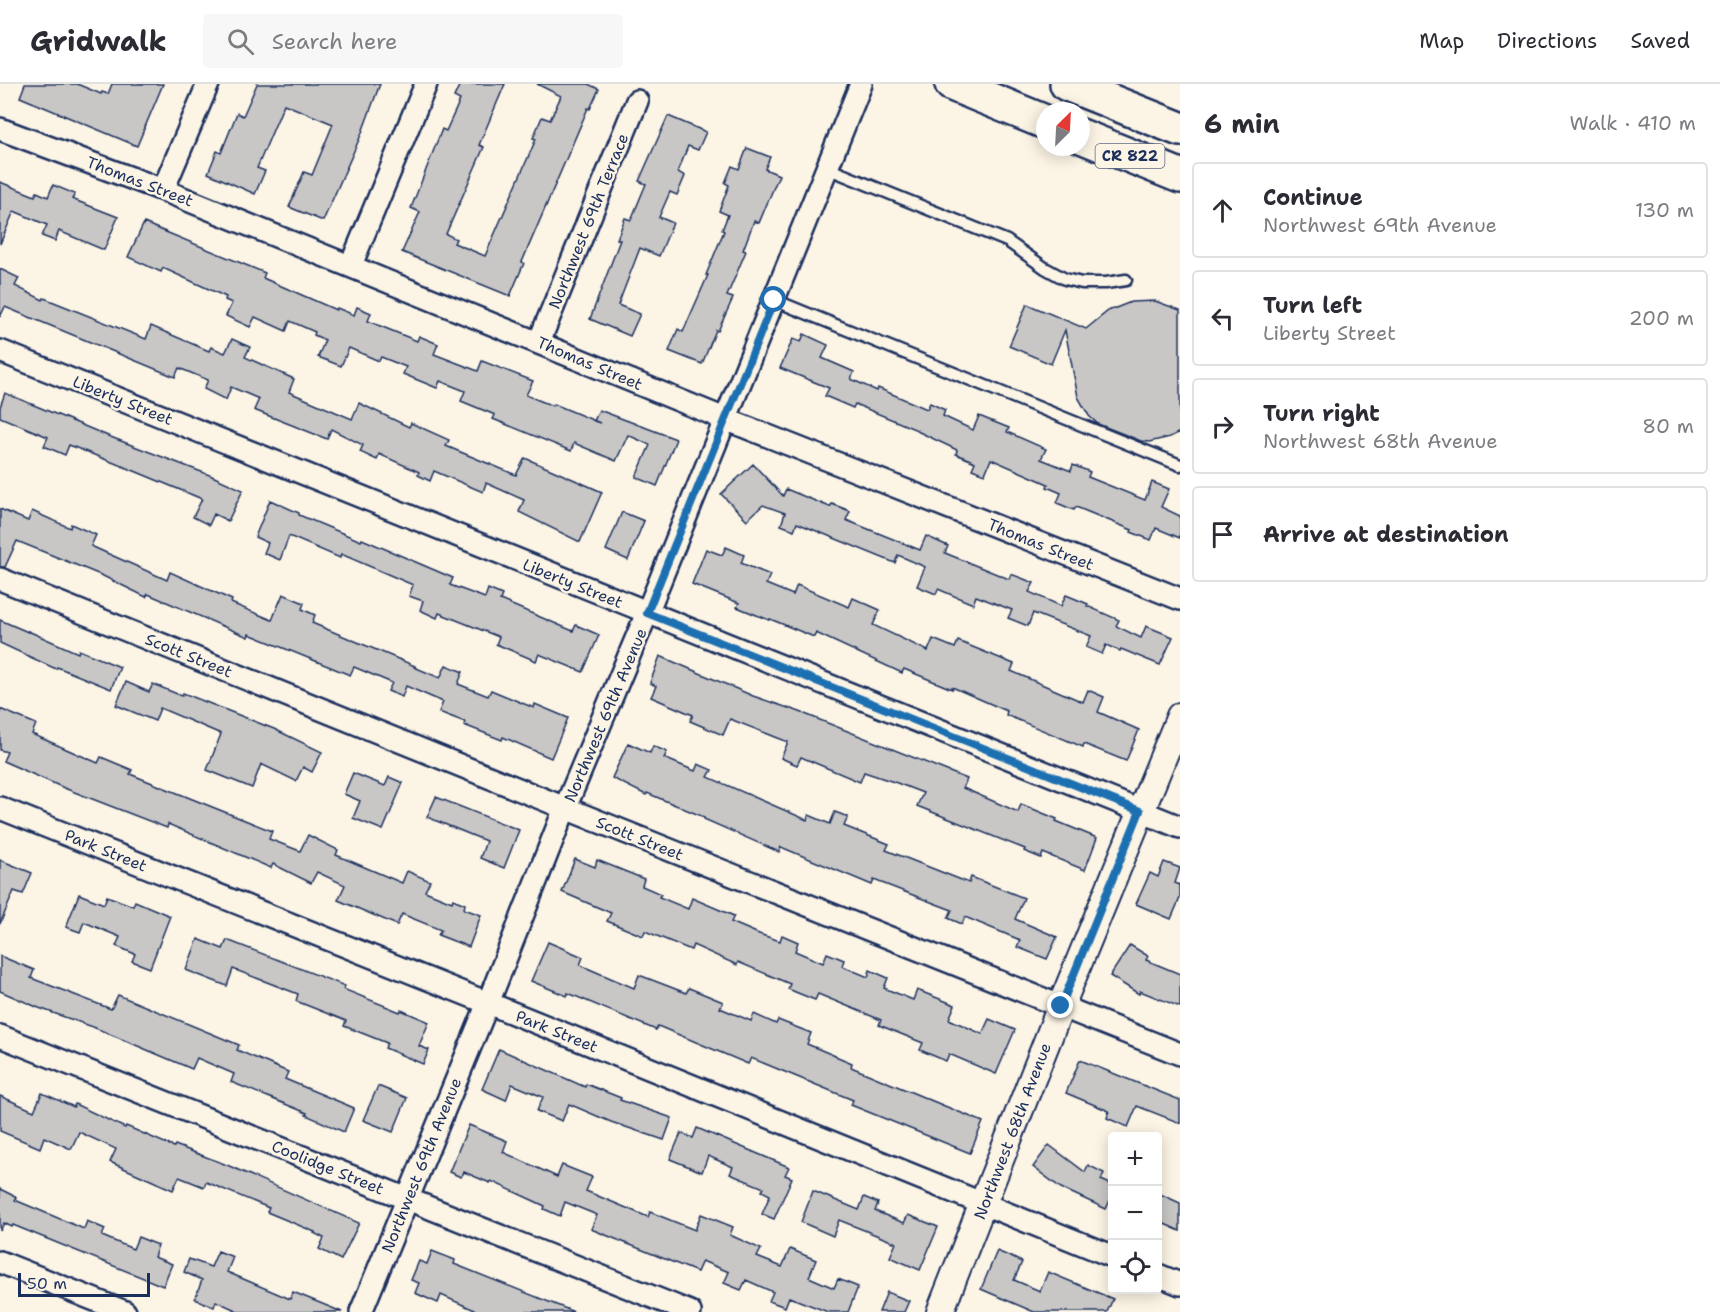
<!DOCTYPE html>
<html lang="en">
<head>
<meta charset="utf-8">
<style>
	body { margin:0; font-family:"Shantell Sans",sans-serif; background:#f7f7f7; color:#2b2b33 }
	.controls { position:absolute; right:18px; bottom:18px; display:grid; overflow:hidden; border-radius:6px; box-shadow:0 3px 15px #0003 }
	.controls button { width:54px; height:54px; display:grid; place-items:center; padding:0; border:0; border-bottom:2px solid #e1e1e2; background:#fff; color:#2b2b33; font:30px sans-serif }
	.compass { position:absolute; left:1036px; top:18px; width:54px; height:54px; border-radius:50%; background:#fff; box-shadow:0 3px 15px #0003; rotate:24deg }
	.scale { position:absolute; left:18px; bottom:15px; width:132px; box-sizing:border-box; padding-left:6px; border:3px solid #1b2f5e; border-top:0; font-size:16px; line-height:21px; white-space:nowrap; color:#1b2f5e; -webkit-text-stroke:4px #fcf5e5; paint-order:stroke }
	.stop { position:absolute; width:18px; height:18px; margin:-14px; border:4px solid #1f6fb2; border-radius:50%; background:#fff }
	.stop.end { background:#1f6fb2; border-color:#fff; box-shadow:0 2px 6px #0008 }
	.list { margin:0; padding:0; list-style:none }
	h2 { display:flex; justify-content:space-between; align-items:center; height:78px; margin:0; padding:0 24px; font-size:26px }
	h2 small { font-size:20px; font-weight:400; color:#7c7c81 }
	.list li { display:grid; grid-template-columns:39px 1fr auto; gap:18px; align-items:center; box-sizing:border-box; height:96px; margin:0 12px 12px; padding:0 12px; border:2px solid #e1e1e2; border-radius:6px }
	.list b { display:block; font-size:22px; white-space:nowrap }
	.list p { margin:0; font-size:20px; white-space:nowrap; color:#7c7c81 }
	.list em { font-size:20px; font-style:normal; color:#7c7c81 }
	.icon { flex:none; width:33px; height:33px; fill:none; stroke:currentColor; stroke-width:2; stroke-linecap:round; stroke-linejoin:round }
	.map { position:relative; flex:none; width:1180px; height:1228px; overflow:hidden }
	header { display:flex; align-items:center; gap:36px; box-sizing:border-box; height:84px; padding:0 30px; background:#fff; border-bottom:2px solid #e1e1e2 }
	header strong { font-size:28px }
	nav { display:flex; gap:33px; margin-inline-start:auto; font-size:21px }
	.search { width:420px; height:54px; background:#f7f7f7; display:flex; align-items:center; gap:15px; box-sizing:border-box; padding:0 21px; border-radius:6px; color:#7c7c81; font-size:22px }
	main { display:flex }
	aside { flex:1; background:#fff }
	.map>svg:first-child { display:block }
</style>
</head>
<body>
<header>
<strong>Gridwalk</strong>
<div class="search"><svg class="icon" aria-label="search" viewBox="0 0 24 24"><circle cx="10" cy="10" r="6"/><path d="M15 15l6 6"/></svg>Search here</div>
<nav><a>Map</a><a>Directions</a><a>Saved</a></nav>
</header>
<main>
<div class="map">
<svg width="1180" height="1228" viewBox="0 0 1180 1228">
	<rect width="100%" height="100%" fill="#fcf5e5"/>
	<filter id="ink" filterUnits="userSpaceOnUse"><feTurbulence type="fractalNoise" baseFrequency=".0167" numOctaves="2"/><feDisplacementMap in="SourceGraphic" scale="12" xChannelSelector="R" yChannelSelector="G"/><feConvolveMatrix kernelMatrix="1 2 1 2 8 2 1 2 1" color-interpolation-filters="sRGB"/></filter>
	<g filter="url(#ink)">
		<g fill="#c8c7c6" stroke="#1b2f5e" stroke-width="1.5">
			<polygon points="25,0 77,0 101,10 102,8 108,10 112,0 163,0 137,62 20,13"/>
			<polygon points="257,0 380,0 361,51 323,137 289,123 304,88 312,91 333,40 284,20 257,84 265,87 255,110 208,89 217,67 221,69 237,29 243,32"/>
			<polygon points="460,0 505,0 479,61 484,63 446,150 456,155 454,159 485,172 536,55 533,54 542,33 550,36 561,12 537,0 588,0 599,5 590,25 588,24 522,178 524,179 510,212 402,168 420,128 411,124 442,45 446,47 460,16 454,13"/>
			<polygon points="668,32 706,48 698,66 688,62 678,88 685,92 677,111 670,108 659,133 673,139 659,172 640,164 618,221 640,230 630,252 590,235 620,156 617,155 625,134 631,136 646,100 639,97"/>
			<polygon points="747,64 770,73 765,85 779,91 759,139 754,137 743,166 746,167 727,212 733,214 718,247 716,246 702,280 669,267 678,245 683,248 708,191 706,191 724,147 722,146 728,131 719,127 729,101 725,99 732,82 739,85"/>
			<polygon points="0,98 35,112 37,108 48,113 53,101 75,110 72,115 118,133 104,166 59,147 55,157 42,152 47,141 14,127 0,160"/>
			<polygon points="144,139 265,189 263,194 336,226 337,224 354,231 357,223 371,229 368,237 417,257 419,252 438,260 434,270 478,287 482,277 533,297 526,311 553,322 554,320 600,339 594,337 599,326 676,355 657,402 636,393 650,361 628,351 616,377 574,359 571,367 493,335 495,331 461,317 465,307 440,297 437,304 403,290 406,283 381,273 379,277 349,264 341,282 318,273 325,256 314,251 315,248 290,237 286,247 255,233 250,243 226,232 232,219 225,216 226,213 163,184 161,188 128,173"/>
			<polygon points="0,185 19,194 15,202 43,216 44,214 146,255 151,242 209,267 211,263 225,269 232,255 250,263 245,273 294,295 289,308 352,335 359,319 409,343 411,339 449,356 446,362 516,391 525,374 602,408 580,458 519,428 524,416 486,399 483,408 434,387 430,397 418,391 419,388 379,370 377,376 360,368 363,361 331,345 327,355 254,326 259,315 231,303 226,316 204,305 208,296 179,284 175,293 5,223 0,233"/>
			<polygon points="1155,217 1180,226 1180,348 1170,353 1149,358 1141,357 1098,340 1089,332 1078,313 1065,246 1051,280 1009,262 1027,220 1086,245 1108,227 1131,218"/>
			<polygon points="804,250 828,261 822,274 854,288 851,295 877,307 878,304 927,325 930,319 945,326 943,332 973,346 979,332 1009,344 1007,348 1046,365 1041,375 1071,387 1073,381 1090,388 1088,393 1145,416 1152,398 1169,405 1161,423 1180,432 1180,454 1156,444 1151,456 1131,448 1132,446 1076,423 1074,426 1057,419 1061,409 1047,403 1048,400 991,375 985,390 972,385 975,378 956,370 957,366 917,347 917,346 855,320 853,324 825,312 829,304 780,284 793,255 801,258"/>
			<polygon points="5,309 108,352 212,392 243,406 228,437 214,430 209,441 193,433 202,415 137,388 69,361 65,371 44,362 48,353 0,333 0,323"/>
			<polygon points="753,380 783,412 786,405 830,423 832,420 850,427 846,436 920,466 926,452 948,462 945,469 1009,495 1011,490 1034,499 1029,508 1061,522 1066,511 1088,520 1087,522 1119,536 1116,542 1141,554 1146,542 1173,553 1160,581 1121,565 1120,567 1106,561 1102,570 1086,563 1091,552 1033,529 1028,542 1008,534 1012,526 976,512 973,520 938,505 936,510 917,502 925,483 898,471 895,479 797,439 794,446 781,441 785,429 763,421 747,436 721,410"/>
			<polygon points="270,416 299,429 299,431 361,457 362,455 453,494 450,501 485,514 488,505 502,511 500,516 573,547 576,541 599,551 583,588 539,570 536,577 496,560 499,553 439,529 437,534 420,526 423,517 409,512 413,501 341,470 340,474 289,452 280,476 264,469 268,459 255,453"/>
			<polygon points="0,425 28,437 32,427 70,444 71,440 96,451 91,462 167,496 170,488 232,516 231,519 272,536 283,510 304,519 302,525 315,531 312,539 415,582 414,583 440,594 446,581 463,588 458,600 488,612 491,606 534,624 535,620 568,634 551,674 503,653 502,656 464,641 465,638 439,628 443,618 406,602 402,613 388,607 392,599 354,583 350,591 249,550 248,553 148,510 146,513 103,492 17,457 5,483 0,483"/>
			<polygon points="622,428 644,437 628,476 606,466"/>
			<polygon points="726,463 744,471 741,479 770,491 766,500 793,511 797,501 849,523 853,514 880,526 873,541 928,567 933,555 955,564 958,557 1014,580 1011,587 1083,618 1088,606 1104,613 1098,628 1139,646 1126,677 1084,660 1083,663 1006,631 1007,627 952,603 952,605 904,585 902,589 816,549 814,553 770,535 769,536 737,523 739,519 692,500 706,465 722,471"/>
			<polygon points="0,536 28,548 28,547 78,569 79,566 120,583 111,605 57,583 56,585 0,559"/>
			<polygon points="660,572 753,612 800,628 967,695 963,704 1018,728 1021,720 1057,735 1056,737 1097,754 1085,786 1043,769 1041,774 1024,767 1025,765 917,722 923,709 897,699 864,688 860,698 801,673 797,681 781,674 788,658 730,635 723,651 690,637 693,631 651,613 656,602 650,599"/>
			<polygon points="126,598 149,608 153,600 182,612 183,609 274,645 322,668 312,688 303,683 296,697 261,680 252,704 207,686 221,650 160,624 155,637 116,621"/>
			<polygon points="0,625 36,640 32,650 98,679 101,673 132,686 130,690 272,747 269,755 300,767 308,751 338,766 336,771 402,799 407,787 430,797 425,807 452,818 453,815 465,820 464,825 481,831 469,863 438,851 441,846 402,830 397,841 338,816 345,801 317,788 311,799 273,780 271,784 168,740 167,744 64,704 3,677 7,668 0,666"/>
			<polygon points="628,659 650,669 653,662 667,668 664,674 695,687 698,680 712,686 708,693 807,736 809,731 830,740 835,728 848,733 844,742 889,760 886,766 969,799 971,793 1024,814 1015,835 1057,853 1047,875 1017,863 1020,856 965,833 962,840 948,834 952,826 931,818 874,796 872,801 781,763 779,768 704,735 704,733 647,709 646,711 612,694"/>
			<polygon points="353,689 385,702 389,693 403,699 383,746 353,734 360,717 344,710"/>
			<polygon points="436,713 519,746 504,784 480,774 486,757 427,733"/>
			<polygon points="575,775 595,783 597,776 644,795 642,802 661,810 659,813 688,825 692,814 734,832 731,838 759,850 780,857 782,851 798,858 795,867 823,879 827,869 844,876 842,882 868,893 870,886 888,894 884,904 913,916 917,906 955,921 949,935 982,950 989,935 1015,946 996,990 949,970 946,977 920,966 923,959 879,941 881,936 818,910 815,916 788,905 790,900 738,878 737,881 693,861 691,866 645,847 643,852 607,837 611,829 562,808"/>
			<polygon points="0,776 32,789 23,810 14,807 0,840"/>
			<polygon points="1164,778 1180,784 1175,799 1180,801 1180,814 1171,835 1136,820 1150,789 1158,793"/>
			<polygon points="79,810 104,820 107,812 133,822 135,817 170,832 150,884 132,877 135,870 116,862 120,853 84,838 80,848 66,843"/>
			<polygon points="198,855 223,865 227,856 345,902 343,905 400,928 401,926 429,938 419,962 429,966 423,980 385,964 387,959 344,942 346,937 296,917 298,910 233,885 227,902 186,886"/>
			<polygon points="548,858 583,873 580,881 634,904 639,891 686,909 689,904 723,918 720,924 751,937 754,930 776,940 778,936 811,949 807,960 852,979 851,983 983,1038 970,1069 851,1021 853,1016 751,974 748,980 658,942 656,946 568,909 567,912 531,897"/>
			<polygon points="1130,861 1148,872 1146,876 1180,890 1180,923 1140,907 1139,910 1110,892"/>
			<polygon points="0,872 34,886 31,894 111,925 118,911 239,961 237,966 288,988 285,995 354,1024 344,1048 306,1031 307,1029 231,998 234,990 197,974 192,985 93,943 39,924 0,907"/>
			<polygon points="499,965 585,1003 586,1000 621,1014 620,1016 672,1034 664,1056 611,1038 569,1020 562,1037 537,1027 543,1013 512,1000 506,1016 482,1005"/>
			<polygon points="1080,976 1180,1016 1180,1039 1137,1022 1128,1043 1107,1034 1109,1027 1066,1009"/>
			<polygon points="378,1002 407,1014 393,1048 363,1036"/>
			<polygon points="42,1009 74,1023 75,1020 125,1044 126,1042 174,1063 175,1061 227,1081 359,1139 341,1176 319,1165 324,1154 314,1149 315,1148 267,1128 269,1124 206,1098 204,1103 179,1093 173,1106 110,1078 116,1065 79,1048 71,1065 44,1053 40,1064 0,1047 0,1012 34,1027"/>
			<polygon points="469,1041 507,1057 503,1068 557,1093 562,1081 592,1093 586,1107 648,1133 650,1128 695,1146 701,1130 733,1143 730,1151 761,1165 757,1173 782,1183 790,1165 816,1176 809,1193 834,1204 838,1195 858,1203 848,1228 828,1228 789,1213 785,1223 769,1217 773,1208 746,1196 741,1206 724,1199 729,1188 702,1177 697,1188 591,1145 597,1131 565,1118 560,1132 544,1125 545,1122 491,1097 490,1099 464,1088 461,1093 449,1088"/>
			<polygon points="697,1044 789,1083 785,1091 792,1094 774,1135 762,1130 770,1111 762,1107 764,1104 730,1090 733,1083 708,1072 702,1088 670,1075 681,1049 693,1054"/>
			<polygon points="1049,1061 1085,1088 1088,1081 1104,1089 1101,1096 1113,1101 1113,1110 1106,1125 1061,1104 1033,1083"/>
			<polygon points="0,1105 16,1113 15,1116 84,1145 87,1137 105,1145 102,1152 133,1165 138,1153 158,1161 154,1173 172,1180 163,1202 13,1141 12,1143 4,1139 0,1147"/>
			<polygon points="813,1107 859,1126 864,1113 878,1119 875,1127 904,1139 908,1131 938,1143 920,1186 890,1173 896,1159 839,1136 833,1152 801,1138"/>
			<polygon points="1158,1109 1180,1119 1180,1147 1158,1137"/>
			<polygon points="218,1167 233,1173 227,1188 290,1215 293,1208 342,1228 240,1228 216,1217 214,1223 195,1215 202,1196 184,1188 189,1175 211,1183"/>
			<polygon points="432,1167 455,1176 454,1180 574,1228 479,1228 441,1211 438,1219 415,1209 419,1199 411,1196 419,1177 427,1180"/>
			<polygon points="997,1167 1022,1178 1014,1196 1040,1207 1048,1188 1113,1215 1107,1228 1034,1228 981,1205"/>
			<polygon points="887,1208 909,1217 904,1228 879,1228"/>
		</g>
		<g fill="none" stroke-linecap="round" stroke-linejoin="round">
			<g stroke="#1b2f5e" stroke-width="15">
				<g id="service">
					<polyline points="827,84 1007,157 1045,184 1065,195 1082,199 1106,199 1126,196"/>
					<polyline points="774,216 1180,381"/>
				</g>
			</g>
			<g stroke="#1b2f5e" stroke-width="26">
				<g id="minor">
					<polyline points="0,45 163,106 725,335 1180,515"/>
					<polyline points="163,106 208,0"/>
					<polyline points="351,181 426,0"/>
					<polyline points="539,258 637,17"/>
					<polyline points="0,267 1180,743"/>
					<polyline points="0,495 565,724 1180,970"/>
					<polyline points="0,724 488,919 1112,1172"/>
					<polyline points="0,952 690,1228"/>
					<polyline points="0,1178 125,1228"/>
					<polyline points="1158,1191 1180,1200"/>
					<polyline points="361,1228 488,919 565,724 647,529 861,0"/>
				</g>
			</g>
			<g stroke="#1b2f5e" stroke-width="30">
				<polyline id="tertiary" points="940,1228 1061,922 1180,632"/>
			</g>
			<g stroke="#1b2f5e" stroke-width="38">
				<g id="primary">
					<polyline points="952,0 1045,38"/>
					<polyline points="1067,0 1180,45"/>
					<polyline points="1081,52 1180,92"/>
				</g>
			</g>
			<use href="#service" stroke="#fcf5e5" stroke-width="10"/>
			<use href="#minor" stroke="#fcf5e5" stroke-width="21"/>
			<use href="#tertiary" stroke="#fcf5e5" stroke-width="26"/>
			<use href="#primary" stroke="#fcf5e5" stroke-width="33"/>
		</g>
	</g>
	<g fill="none" stroke-linecap="round" stroke-linejoin="round" filter="url(#ink)">
		<polyline stroke="#1f6fb2" stroke-width="8" points="774,216 647,529 1140,727 1061,922"/>
	</g>
	<g text-anchor="middle" stroke-width="5" stroke-linejoin="round" paint-order="stroke">
		<rect fill="#fcf5e5" stroke="#5e6a86" stroke-width="1.5" x="1095.5" y="60" width="69" height="24" rx="4.5"/>
		<g font-size="15" font-weight="bold" fill="#1b2f5e">
			<text x="1130" y="77">CR 822</text>
		</g>
		<g font-size="16" fill="#1b2f5e" stroke="#fcf5e5">
			<text transform="translate(140 97) rotate(21)" y="6">Thomas Street</text>
			<text transform="translate(588 137) rotate(-68)" y="6">Northwest 69th Terrace</text>
			<text transform="translate(590 279) rotate(23)" y="6">Thomas Street</text>
			<text transform="translate(123 316) rotate(22)" y="6">Liberty Street</text>
			<text transform="translate(1041 460) rotate(22)" y="6">Thomas Street</text>
			<text transform="translate(573 499) rotate(22)" y="6">Liberty Street</text>
			<text transform="translate(189 571) rotate(22)" y="6">Scott Street</text>
			<text transform="translate(605 631) rotate(-67)" y="6">Northwest 69th Avenue</text>
			<text transform="translate(640 754) rotate(22)" y="6">Scott Street</text>
			<text transform="translate(106 766) rotate(22)" y="6">Park Street</text>
			<text transform="translate(557 947) rotate(22)" y="6">Park Street</text>
			<text transform="translate(1012 1047) rotate(-69)" y="6">Northwest 68th Avenue</text>
			<text transform="translate(421 1081) rotate(-68)" y="6">Northwest 69th Avenue</text>
			<text transform="translate(328 1083) rotate(22)" y="6">Coolidge Street</text>
		</g>
	</g>
</svg>
<div class="controls">
<button>+</button>
<button>−</button>
<button><svg class="icon" aria-label="locate" viewBox="0 0 24 24"><circle cx="12" cy="12" r="6"/><path d="M12 2v4M12 18v4M2 12h4M18 12h4"/></svg></button>
</div>
<svg class="compass" viewBox="-18 -18 36 36"><path d="M0-13l5 13h-10z" fill="#e53935"/><path d="M0 13l5-13h-10z" fill="#7c7c81"/></svg>
<div class="scale">50 m</div>
<div class="stop" style="left:774px;top:216px"></div>
<div class="stop end" style="left:1061px;top:922px"></div>
</div>
<aside>
<h2>6 min<small>Walk · 410 m</small></h2>
<ul class="list">
<li><svg class="icon" aria-label="ahead" viewBox="0 0 24 24"><path d="M12 20V5M6 11l6-6 6 6"/></svg><div><b>Continue</b><p>Northwest 69th Avenue</p></div><em>130 m</em></li>
<li><svg class="icon" aria-label="left" viewBox="0 0 24 24"><path d="M17 20v-9H6M10 6l-5 5 5 5"/></svg><div><b>Turn left</b><p>Liberty Street</p></div><em>200 m</em></li>
<li><svg class="icon" aria-label="right" viewBox="0 0 24 24"><path d="M7 20v-9h11M14 6l5 5-5 5"/></svg><div><b>Turn right</b><p>Northwest 68th Avenue</p></div><em>80 m</em></li>
<li><svg class="icon" aria-label="arrive" viewBox="0 0 24 24"><path d="M6 21V4h12l-3 4 3 4H6"/></svg><div><b>Arrive at destination</b></div></li>
</ul>
</aside>
</main>
</body>
</html>
